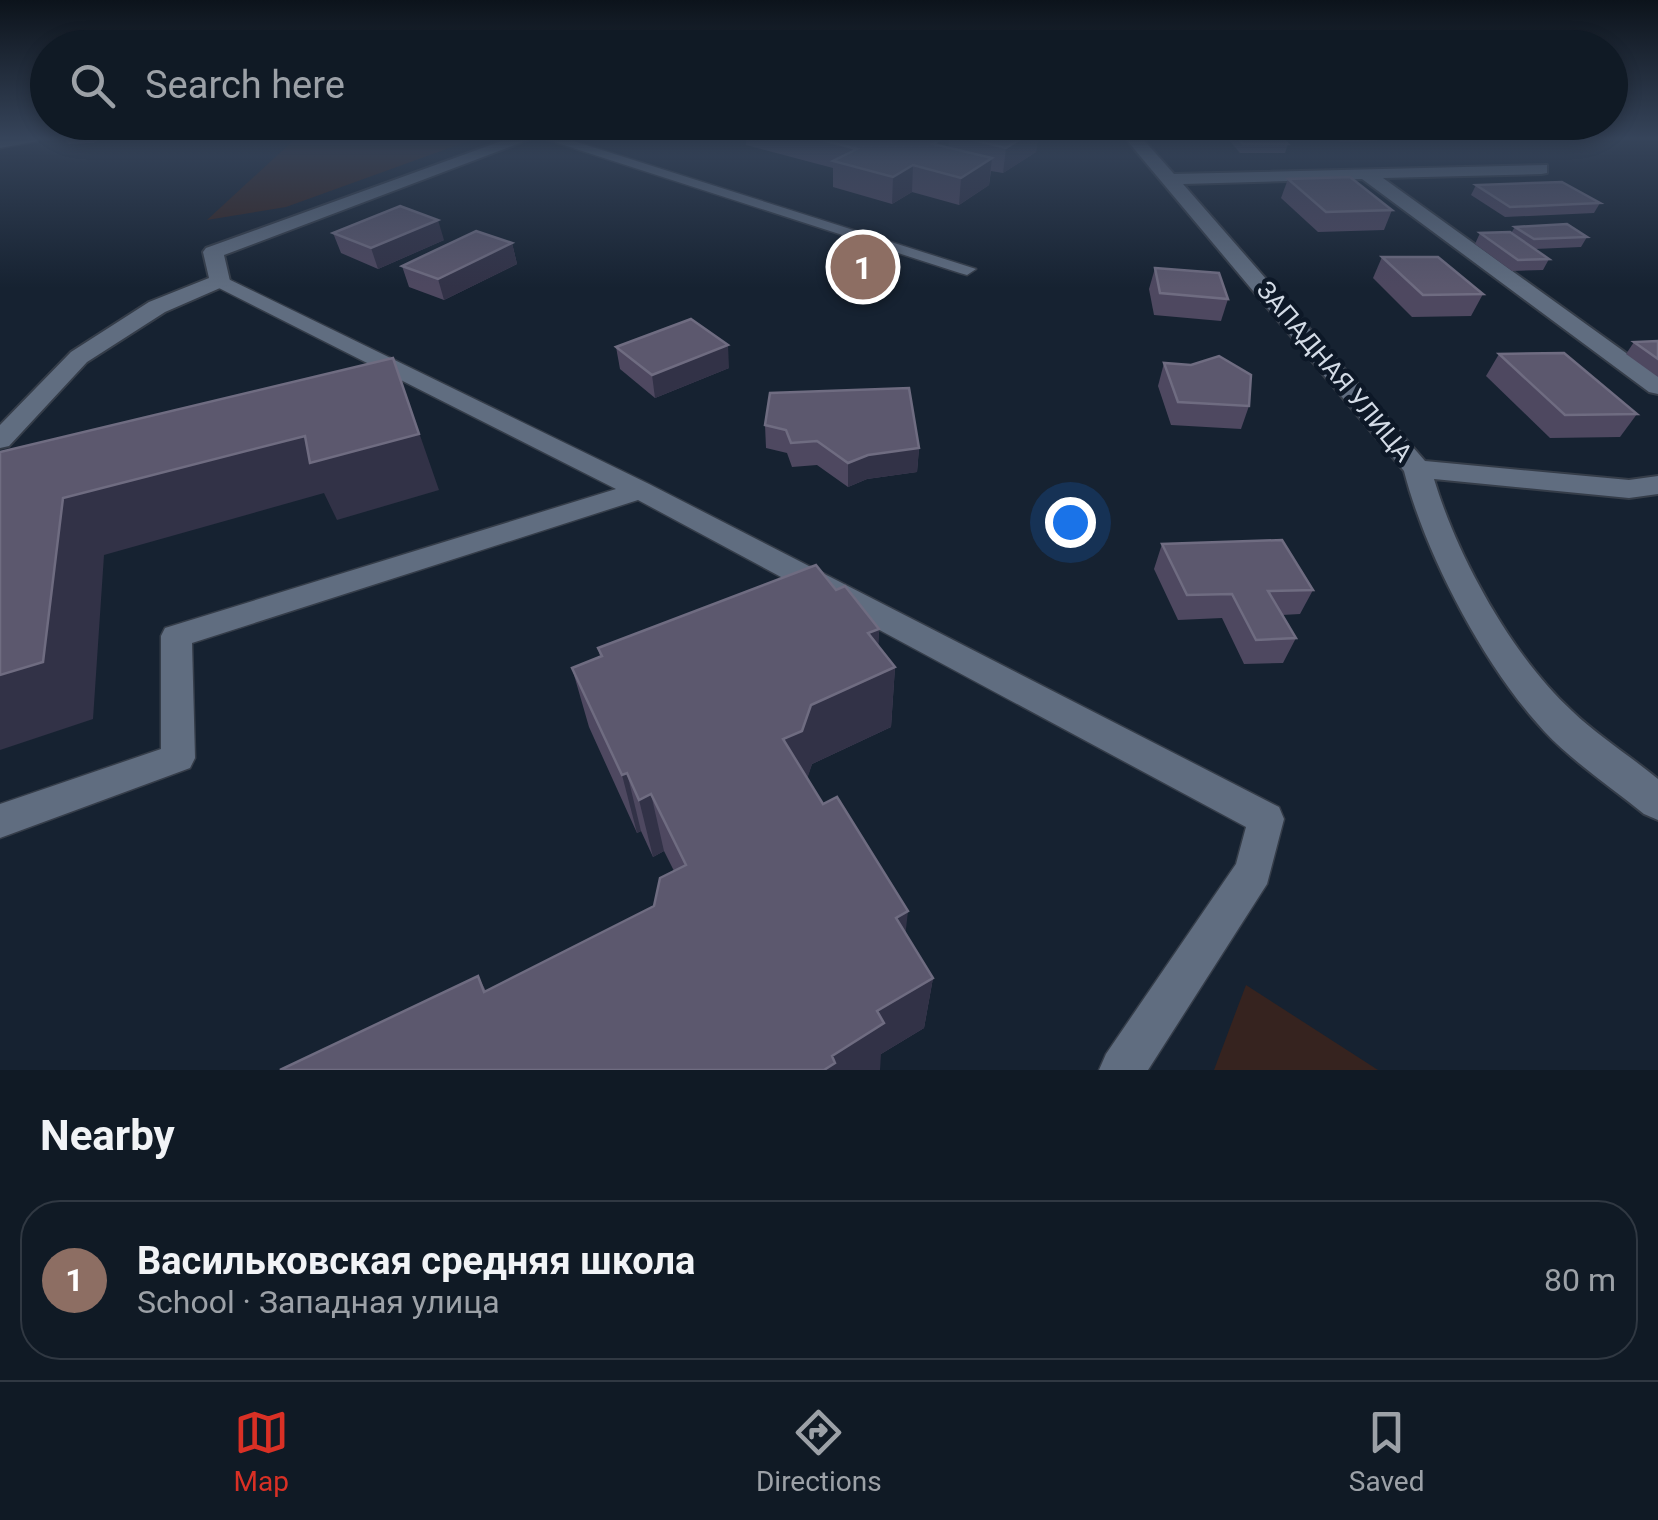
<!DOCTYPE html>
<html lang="en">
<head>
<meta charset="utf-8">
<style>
	body { margin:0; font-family:Roboto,sans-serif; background:#19232d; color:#f1f3f6 }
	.you { position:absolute; left:1070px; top:522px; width:35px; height:35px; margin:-25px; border:8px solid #fff; border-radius:50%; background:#1a73e8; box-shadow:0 0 0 15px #1a73e833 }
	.badge { display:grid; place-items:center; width:65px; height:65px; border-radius:50%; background:#d93025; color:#fff; font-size:32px; font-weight:700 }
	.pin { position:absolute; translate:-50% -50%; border:5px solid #fff; box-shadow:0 2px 10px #0006 }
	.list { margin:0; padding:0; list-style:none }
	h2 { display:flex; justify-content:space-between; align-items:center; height:130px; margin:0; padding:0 40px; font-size:42px }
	h2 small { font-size:32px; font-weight:400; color:#9ca1a7 }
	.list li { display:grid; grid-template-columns:65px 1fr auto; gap:30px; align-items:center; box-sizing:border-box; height:160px; margin:0 20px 20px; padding:0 20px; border:2px solid #303842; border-radius:40px }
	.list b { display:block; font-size:38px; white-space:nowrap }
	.list p { margin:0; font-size:32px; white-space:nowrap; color:#9ca1a7 }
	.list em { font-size:32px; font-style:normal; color:#9ca1a7 }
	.icon { flex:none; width:55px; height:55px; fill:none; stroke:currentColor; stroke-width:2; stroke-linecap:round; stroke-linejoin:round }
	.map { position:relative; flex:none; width:1658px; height:1070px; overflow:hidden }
	.search { position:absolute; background:#101a25; box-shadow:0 5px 15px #0003; left:30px; right:30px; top:30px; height:110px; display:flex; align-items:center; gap:25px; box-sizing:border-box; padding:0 35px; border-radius:55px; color:#9ca1a7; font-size:38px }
	.sheet { height:310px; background:#101a25 }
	nav { display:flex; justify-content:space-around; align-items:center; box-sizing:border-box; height:140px; border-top:2px solid #303842; background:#101a25; font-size:28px; color:#9ca1a7 }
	nav a { display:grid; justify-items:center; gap:5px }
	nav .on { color:#d93025 }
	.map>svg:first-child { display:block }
</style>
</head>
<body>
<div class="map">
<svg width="1658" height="1070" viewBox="0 0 1658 1070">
	<rect width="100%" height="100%" fill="#162231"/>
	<g fill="#36231f">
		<polygon points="296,138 477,138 286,207 207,220"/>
		<polygon points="1246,985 1378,1070 1214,1070"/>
	</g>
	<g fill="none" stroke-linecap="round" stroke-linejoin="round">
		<g stroke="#353d49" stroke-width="3">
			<g id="service">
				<polygon points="40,138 38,141 0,148 0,140"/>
				<polygon points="542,138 564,138 976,269 967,275 960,273"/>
				<polygon points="220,275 649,484 1279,807 1284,819 1267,884 1148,1070 1099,1070 1106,1054 1236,864 1246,827 638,500 192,643 195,758 190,768 0,838 0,804 161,749 161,636 165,628 616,489 213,285 210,281"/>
			</g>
		</g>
		<g stroke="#353d49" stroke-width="4">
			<g id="minor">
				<polygon points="510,138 533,138 224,255 230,281 227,285 165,312 87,362 9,446 0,448 0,425 71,352 149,302 209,278 203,252 206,248"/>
				<path d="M1125,138h17l32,36 373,-9v8l-6,1 -158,4 275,198v18l-9,-2 -287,-213 -179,5 242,277 204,19 29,-4v18l-29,4 -195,-19c23,77 78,177 138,232 26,25 58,45 86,68v41l-14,-6c-33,-27 -71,-52 -100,-83 -60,-65 -118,-175 -140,-260z"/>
			</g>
		</g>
		<use href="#service" fill="#606d80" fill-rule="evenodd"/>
		<use href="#minor" fill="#606d80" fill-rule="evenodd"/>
	</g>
	<g fill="#4e4860">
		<polygon points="64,138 101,138 94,143 68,144"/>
		<polygon points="746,138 1038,138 1036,152 1003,173 991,171 989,185 959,205 912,192 892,204 833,187 833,168 746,145"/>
		<polygon points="1227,138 1282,138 1288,144 1285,153 1240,153"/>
		<polygon points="1335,138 1378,138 1377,141 1340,142"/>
		<polygon points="1288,179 1392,210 1384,230 1318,232 1281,198"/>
		<polygon points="1476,185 1600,203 1594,213 1505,217 1471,195"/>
		<polygon points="1515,227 1587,237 1581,247 1535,249 1549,259 1543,270 1512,271 1475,244 1480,233 1511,233"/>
		<polygon points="333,233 444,240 378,269 341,253"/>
		<polygon points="512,243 517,264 444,300 409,287 402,266"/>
		<polygon points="1382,257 1483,294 1471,316 1412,317 1373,278"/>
		<polygon points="1155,268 1228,299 1221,321 1154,315 1149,289"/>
		<polygon points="1658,341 1658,377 1626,354 1634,342"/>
		<polygon points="616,347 729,368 655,398 620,369"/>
		<polygon points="1499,354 1637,414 1620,437 1550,438 1486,376"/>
		<polygon points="1164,363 1249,406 1241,429 1171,425 1158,386"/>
		<polygon points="765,425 919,448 917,472 867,479 848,487 817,465 792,467 787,453 766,448"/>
		<polygon points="1162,544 1313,590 1300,614 1282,615 1296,638 1283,663 1244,664 1222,618 1178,620 1154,569"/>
		<polygon points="836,590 879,629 878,646 895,667 891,727 812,764 807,778 933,978 924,1028 881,1054 280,1070 478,976 486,991 654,906 674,871 664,851 653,857 641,831 637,833 589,727 572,668 600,656 598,648"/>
	</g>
	<g fill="#323247">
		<polygon points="943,138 949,138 948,160 933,144"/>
		<polygon points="1022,138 1038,138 1036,152 1003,173 1006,148"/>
		<polygon points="992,158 989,185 959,205 961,178"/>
		<polygon points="913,165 912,192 892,204 893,177"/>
		<polygon points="438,220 444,240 378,269 371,248"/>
		<polygon points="512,243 517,264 444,300 438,279"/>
		<polygon points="728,345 729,368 655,398 652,375"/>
		<polygon points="393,358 439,490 337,520 324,493 104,555 93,719 0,750 0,675 63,498 305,436"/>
		<polygon points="919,448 917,472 867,479 848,487 848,463 868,455"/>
		<polygon points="879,629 877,676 895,667 891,727 812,764 804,789 783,739 868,633"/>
		<polygon points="627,773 641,831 637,833 622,775"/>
		<polygon points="651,794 664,851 653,857 639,800"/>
		<polygon points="908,911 902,964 896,918"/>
		<polygon points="933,978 924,1028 881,1054 880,1070 824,1070 832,1056 877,1011"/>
	</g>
	<g fill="#5c586e" stroke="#6f6c81" stroke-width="2.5">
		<polygon points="814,138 943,138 933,144 992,158 961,178 913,165 893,177 833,161 857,149"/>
		<polygon points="965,138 1022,138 1006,148"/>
		<polygon points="1238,138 1282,138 1288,144 1243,144"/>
		<polygon points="1350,177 1392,210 1326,212 1288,179"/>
		<polygon points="1562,182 1600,203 1510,207 1476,185"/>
		<polygon points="400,206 438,220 371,248 333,233"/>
		<polygon points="1567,224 1587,237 1534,239 1515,227"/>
		<polygon points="476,231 512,243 438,279 402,266"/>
		<polygon points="1510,232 1549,259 1518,260 1480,233"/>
		<polygon points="1382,257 1438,257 1483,294 1423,295"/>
		<polygon points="1155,268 1219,273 1228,299 1160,293"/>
		<polygon points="691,319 728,345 652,375 616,347"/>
		<polygon points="1658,341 1658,359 1634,342"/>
		<polygon points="1564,353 1637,414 1565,415 1499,354"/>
		<polygon points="1219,356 1251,375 1249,406 1178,402 1164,363 1191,365"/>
		<polygon points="393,358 419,434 310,463 305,436 63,498 43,662 0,675 0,452"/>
		<polygon points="909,388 919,448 868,455 848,463 817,441 791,443 786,430 765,425 770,393"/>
		<polygon points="1282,540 1313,590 1268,591 1296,638 1256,640 1232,594 1187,595 1162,544"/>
		<polygon points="816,565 836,590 845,586 879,629 868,633 895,667 811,705 802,731 783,739 823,804 837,797 908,911 896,918 933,978 877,1011 884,1023 832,1056 835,1063 824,1070 280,1070 478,976 484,992 654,906 660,878 686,865 651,794 639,800 627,773 622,775 572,668 602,656 598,648"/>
	</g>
	<linearGradient id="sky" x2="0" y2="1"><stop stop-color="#0c131b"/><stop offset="0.48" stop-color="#36445a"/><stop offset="1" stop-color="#36445a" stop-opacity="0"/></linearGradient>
	<rect width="1658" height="288" fill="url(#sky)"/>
	<g text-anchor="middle" stroke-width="9" stroke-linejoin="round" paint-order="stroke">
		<g font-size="25" fill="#d3dbe6" stroke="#0d1827">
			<text transform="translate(1335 371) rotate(50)" y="9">ЗАПАДНАЯ УЛИЦА</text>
		</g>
	</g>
</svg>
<div class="you"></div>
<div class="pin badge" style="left:863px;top:267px;background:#8d6e63">1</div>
<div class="search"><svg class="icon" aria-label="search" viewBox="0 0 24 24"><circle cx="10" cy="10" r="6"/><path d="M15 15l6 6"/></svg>Search here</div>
</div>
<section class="sheet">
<h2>Nearby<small></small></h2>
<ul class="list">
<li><span class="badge" style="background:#8d6e63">1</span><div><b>Васильковская средняя школа</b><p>School · Западная улица</p></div><em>80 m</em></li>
</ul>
</section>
<nav>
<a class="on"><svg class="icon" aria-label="map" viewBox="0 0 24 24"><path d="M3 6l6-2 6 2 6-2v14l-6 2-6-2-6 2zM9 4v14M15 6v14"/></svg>Map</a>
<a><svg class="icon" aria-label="directions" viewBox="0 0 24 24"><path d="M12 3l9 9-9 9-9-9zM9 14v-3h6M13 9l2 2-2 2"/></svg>Directions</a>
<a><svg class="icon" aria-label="saved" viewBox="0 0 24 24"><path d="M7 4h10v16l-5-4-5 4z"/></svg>Saved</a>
</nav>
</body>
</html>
